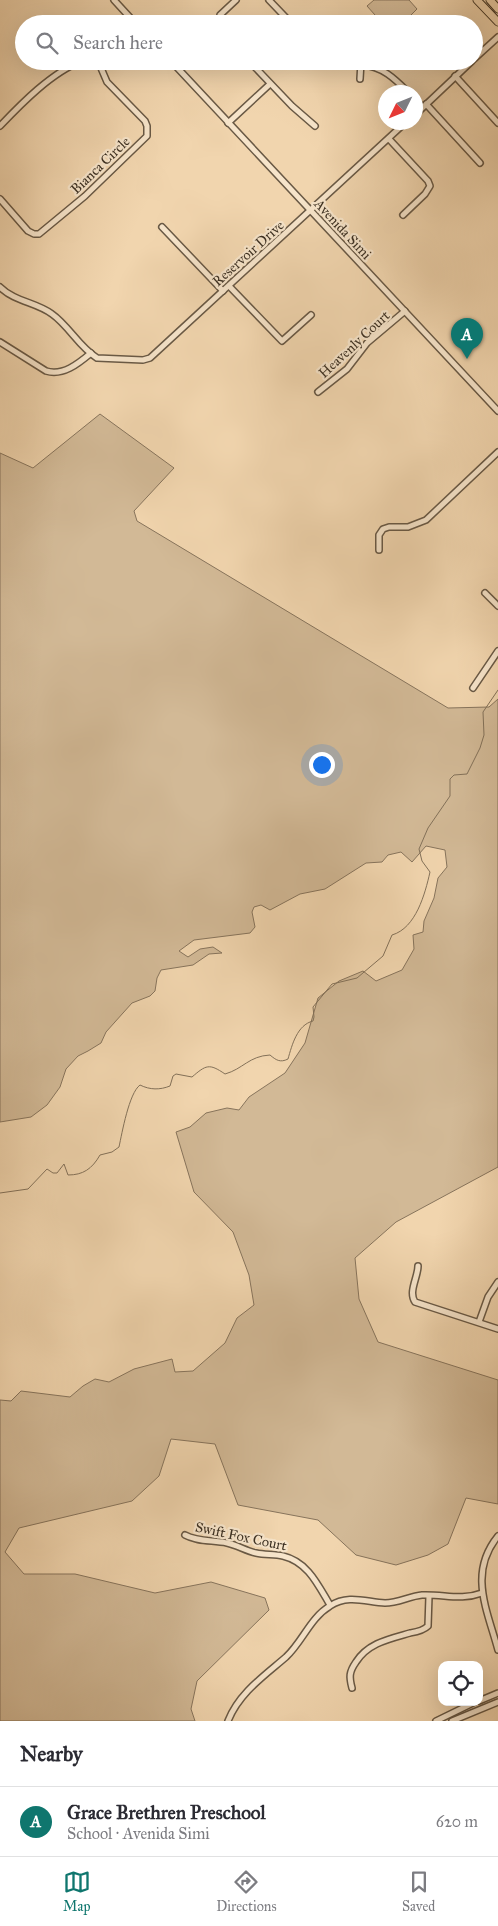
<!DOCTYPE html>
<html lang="en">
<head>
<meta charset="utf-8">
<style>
	body { margin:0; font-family:"IM FELL Great Primer",serif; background:#f7f7f7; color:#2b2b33 }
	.controls { position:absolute; right:15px; bottom:15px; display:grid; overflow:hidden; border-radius:10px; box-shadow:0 5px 20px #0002 }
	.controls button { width:45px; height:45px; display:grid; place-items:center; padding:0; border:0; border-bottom:1px solid #e1e1e2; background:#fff; color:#2b2b33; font:25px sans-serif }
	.compass { position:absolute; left:378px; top:85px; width:45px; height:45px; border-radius:50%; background:#fff; box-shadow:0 5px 20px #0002; rotate:227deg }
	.you { position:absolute; left:321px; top:764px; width:18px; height:18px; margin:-12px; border:4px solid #fff; border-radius:50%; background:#1a73e8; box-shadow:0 0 0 8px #1a73e833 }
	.badge { display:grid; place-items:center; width:32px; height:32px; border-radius:50%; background:#0f766e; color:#fff; font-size:16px; font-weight:700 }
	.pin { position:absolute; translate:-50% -41px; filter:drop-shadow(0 1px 2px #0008) }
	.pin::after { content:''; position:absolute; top:26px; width:18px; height:15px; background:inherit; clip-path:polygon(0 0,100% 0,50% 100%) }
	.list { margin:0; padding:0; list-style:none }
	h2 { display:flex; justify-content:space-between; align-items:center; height:65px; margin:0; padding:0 20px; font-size:21px }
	h2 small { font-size:16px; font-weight:400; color:#7c7c81 }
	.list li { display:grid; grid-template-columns:32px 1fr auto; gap:15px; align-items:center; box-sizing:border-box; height:70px; padding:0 20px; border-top:1px solid #e1e1e2 }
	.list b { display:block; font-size:19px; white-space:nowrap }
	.list p { margin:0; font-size:16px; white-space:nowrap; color:#7c7c81 }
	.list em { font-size:16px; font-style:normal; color:#7c7c81 }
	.icon { flex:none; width:28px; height:28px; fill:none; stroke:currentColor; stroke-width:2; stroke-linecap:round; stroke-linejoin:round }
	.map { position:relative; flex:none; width:498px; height:1721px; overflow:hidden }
	.search { position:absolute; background:#fff; box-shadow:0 5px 20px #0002; left:15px; right:15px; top:15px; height:55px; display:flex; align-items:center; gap:12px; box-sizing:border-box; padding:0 18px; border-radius:28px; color:#7c7c81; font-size:19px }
	.sheet { height:135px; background:#fff }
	nav { display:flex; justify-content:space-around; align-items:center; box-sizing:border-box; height:70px; border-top:1px solid #e1e1e2; background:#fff; font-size:14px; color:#7c7c81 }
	nav a { display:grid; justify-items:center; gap:2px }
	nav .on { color:#0f766e }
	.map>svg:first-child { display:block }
</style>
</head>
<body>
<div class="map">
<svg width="498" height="1721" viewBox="0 0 498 1721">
	<rect width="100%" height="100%" fill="#f1d5ae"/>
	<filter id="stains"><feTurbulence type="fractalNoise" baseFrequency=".004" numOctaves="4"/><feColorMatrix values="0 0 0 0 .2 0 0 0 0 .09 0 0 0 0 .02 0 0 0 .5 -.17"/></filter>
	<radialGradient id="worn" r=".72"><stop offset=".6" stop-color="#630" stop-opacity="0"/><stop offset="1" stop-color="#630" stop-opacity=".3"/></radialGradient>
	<g fill="#d2b996" stroke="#87745c">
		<polygon points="374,0 409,0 417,9 411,15 420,24 383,24 367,6"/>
		<polygon points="100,414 174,468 134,511 137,521 448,708 489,707 498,699 498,1167 396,1222 355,1258 359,1299 378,1342 498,1380 498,1504 466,1498 448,1544 428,1555 396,1565 356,1555 318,1520 238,1505 215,1444 171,1439 159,1476 132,1501 19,1528 5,1552 24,1574 75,1574 155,1593 211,1582 265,1598 269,1610 197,1681 191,1709 195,1721 0,1721 0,1400 11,1401 21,1391 70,1397 83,1386 95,1379 109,1382 134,1369 172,1359 175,1372 193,1371 225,1343 237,1318 254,1305 249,1275 233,1232 194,1192 176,1132 190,1127 206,1113 227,1108 239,1110 249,1097 285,1073 305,1043 318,998 339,981 363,971 376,981 402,970 414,949 413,935 423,932 424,921 434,898 438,878 447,867 445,850 426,846 412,862 401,852 388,855 382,862 366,863 325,889 300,894 270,910 261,905 254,907 252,912 255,927 250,933 194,940 179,951 188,957 200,949 213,947 222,953 209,954 193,965 161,970 157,978 155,991 150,996 132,1003 106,1032 101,1043 88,1051 78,1056 66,1069 60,1087 47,1105 31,1117 0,1122 0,453 33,468"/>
	</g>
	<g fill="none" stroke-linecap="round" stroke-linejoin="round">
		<path stroke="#837159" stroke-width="1" d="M0,1193l28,-4 19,-20 6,4h4l7,-9 4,11c15,0 24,-6 32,-20l12,-3 7,-5c3,-14 10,-54 21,-62 10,5 20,5 30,1l3,-10 3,-2 16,3c14,-12 17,-14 33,-3 18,-5 24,-18 45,-19 6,5 10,8 18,4 4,-14 9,-34 25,-38l1,-4 -1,-10 19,-23 25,-6 26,-22 9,-21c24,-7 33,-41 38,-63l-8,-11 -3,-12 9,-21 22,-32v-17l4,-4 13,-1 13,-26 4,-13 -1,-23 15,-22"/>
		<g stroke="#695945" stroke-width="8">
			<g id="minor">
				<polyline points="114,0 136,24"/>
				<polyline points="269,0 292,24"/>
				<polyline points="218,24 220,15 236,0"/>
				<polyline points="474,59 498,37"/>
				<polyline points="171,61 498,411"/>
				<polyline points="249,61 292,106 315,126"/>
				<path d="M335,61c9,4 17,3 27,4 20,1 33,14 46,27"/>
				<polyline points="455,76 498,123"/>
				<polyline points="360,79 361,62"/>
				<polyline points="416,100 422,107"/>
				<polyline points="426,104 480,163"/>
				<polyline points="416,114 472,61"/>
				<polyline points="228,123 270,84"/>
				<path d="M0,126c21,-22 52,-54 82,-65"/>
				<polyline points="389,139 428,181 430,186 425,194 403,215"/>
				<polyline points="0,199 28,231 34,234 39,234 85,196 147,136 147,126 145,121 107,82 98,61"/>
				<polyline points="162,227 223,291"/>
				<polyline points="229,286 282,341 311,315"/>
				<path d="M0,287c15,15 36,15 52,27 17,12 27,33 45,44l46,2 7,-2 256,-236"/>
				<path d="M0,342l46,29c17,5 32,-7 45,-18"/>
				<polyline points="318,392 347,369 367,343 405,311"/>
				<polyline points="379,550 379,535 383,529 389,527 408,527 426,520 498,452"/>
				<polyline points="485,593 498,606"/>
				<polyline points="473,688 498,651"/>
				<path d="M418,1266c0,11 -10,26 -3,36l83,27"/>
				<polyline points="479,1322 488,1297 498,1282"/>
				<path d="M185,1535c13,7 27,5 42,8 10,2 19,8 29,10 9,2 18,1 27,3 25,6 35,29 47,49"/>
				<path d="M498,1536c-30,37 -11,73 0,114"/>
				<path d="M352,1688c-3,-11 -3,-16 4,-26 12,-19 33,-23 54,-29 6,-1 13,-2 18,-7l1,-30"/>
				<polyline points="479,1701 498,1693"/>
				<path d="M228,1721c11,-28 36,-45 58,-64 17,-16 24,-39 44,-51 18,-12 36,-4 55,-3 13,0 25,-7 37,-8 23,-1 38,6 60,-2"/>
				<polyline points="436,1721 475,1702"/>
				<polyline points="452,1721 498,1702"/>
			</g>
		</g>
		<g stroke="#3c3022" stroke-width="9">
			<g id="major">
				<polyline points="477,0 498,22"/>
				<polyline points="490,0 498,9"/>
			</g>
		</g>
		<use href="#minor" stroke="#f6e4ca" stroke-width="5"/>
		<use href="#major" stroke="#f1d5ae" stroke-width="7"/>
	</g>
	<g text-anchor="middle" stroke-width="4.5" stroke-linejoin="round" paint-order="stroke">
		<g font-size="14" fill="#3c3022" stroke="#f6e4ca">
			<text transform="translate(100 165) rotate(-44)" y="5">Bianca Circle</text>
			<text transform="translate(343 229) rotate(47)" y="5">Avenida Simi</text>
			<text transform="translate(248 253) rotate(-42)" y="5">Reservoir Drive</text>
			<text transform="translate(354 344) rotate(-43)" y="5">Heavenly Court</text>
			<text transform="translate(241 1536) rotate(12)" y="5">Swift Fox Court</text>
		</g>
	</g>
	<rect width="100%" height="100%" filter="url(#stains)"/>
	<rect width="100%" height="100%" fill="url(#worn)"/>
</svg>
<div class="controls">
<button><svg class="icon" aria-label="locate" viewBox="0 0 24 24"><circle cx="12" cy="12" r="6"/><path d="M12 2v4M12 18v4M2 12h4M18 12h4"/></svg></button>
</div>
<svg class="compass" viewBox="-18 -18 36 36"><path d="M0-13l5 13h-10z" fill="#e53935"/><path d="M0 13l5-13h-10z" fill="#7c7c81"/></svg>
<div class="you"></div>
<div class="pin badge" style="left:467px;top:359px">A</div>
<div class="search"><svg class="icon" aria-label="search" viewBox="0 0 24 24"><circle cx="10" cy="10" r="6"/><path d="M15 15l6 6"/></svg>Search here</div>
</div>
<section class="sheet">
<h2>Nearby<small></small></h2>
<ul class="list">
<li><span class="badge">A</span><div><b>Grace Brethren Preschool</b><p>School · Avenida Simi</p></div><em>620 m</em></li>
</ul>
</section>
<nav>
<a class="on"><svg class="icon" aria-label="map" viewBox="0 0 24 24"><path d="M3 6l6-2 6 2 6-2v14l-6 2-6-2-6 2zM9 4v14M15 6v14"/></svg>Map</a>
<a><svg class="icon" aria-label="directions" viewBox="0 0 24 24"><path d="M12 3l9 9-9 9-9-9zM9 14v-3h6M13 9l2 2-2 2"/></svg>Directions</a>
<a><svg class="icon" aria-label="saved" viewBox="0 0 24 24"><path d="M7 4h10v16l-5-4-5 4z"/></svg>Saved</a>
</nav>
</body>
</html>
